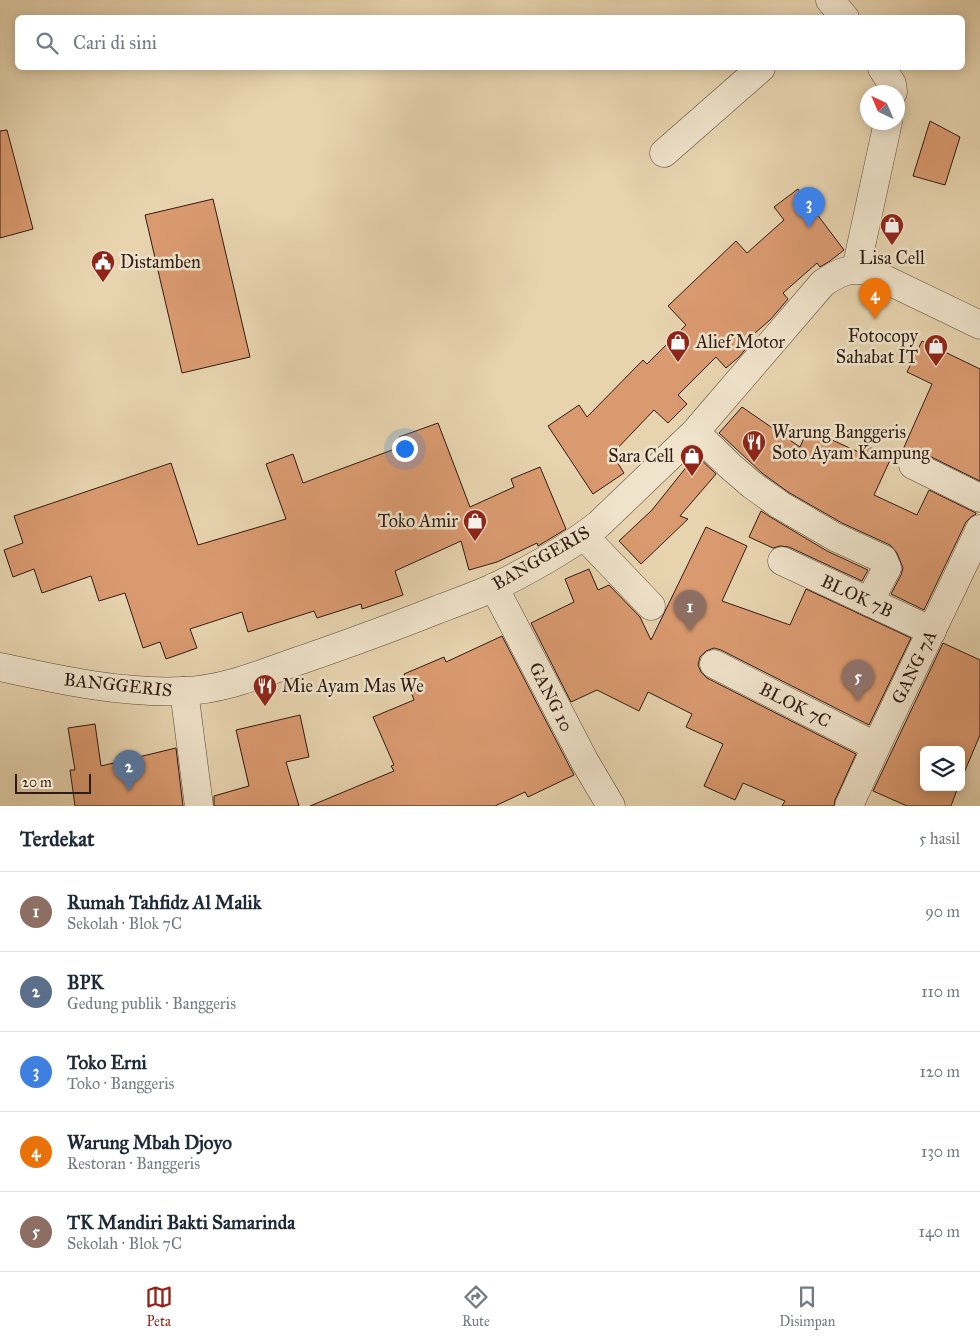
<!DOCTYPE html>
<html lang="id">
<head>
<meta charset="utf-8">
<style>
	body { margin:0; font-family:"IM FELL Great Primer",serif; background:#f6f6f7; color:#1f2937 }
	.controls { position:absolute; right:15px; bottom:15px; display:grid; overflow:hidden; border-radius:8px; box-shadow:0 2px 12px #0003 }
	.controls button { width:45px; height:45px; display:grid; place-items:center; padding:0; border:0; border-bottom:1px solid #e0e1e3; background:#fff; color:#1f2937; font:25px sans-serif }
	.compass { position:absolute; left:860px; top:85px; width:45px; height:45px; border-radius:50%; background:#fff; box-shadow:0 2px 12px #0003; rotate:316deg }
	.scale { position:absolute; left:15px; bottom:12px; width:76px; box-sizing:border-box; padding-left:5px; border:2px solid #2f1b14; border-top:0; font-size:14px; line-height:18px; white-space:nowrap; color:#2f1b14; -webkit-text-stroke:4px #efe3cb; paint-order:stroke }
	.you { position:absolute; left:404px; top:448px; width:18px; height:18px; margin:-12px; border:4px solid #fff; border-radius:50%; background:#1a73e8; box-shadow:0 0 0 8px #1a73e833 }
	.badge { display:grid; place-items:center; width:32px; height:32px; border-radius:50%; background:#8f2418; color:#fff; font-size:16px; font-weight:700 }
	.pin { position:absolute; translate:-50% -41px; filter:drop-shadow(0 1px 2px #0008) }
	.pin::after { content:''; position:absolute; top:26px; width:18px; height:15px; background:inherit; clip-path:polygon(0 0,100% 0,50% 100%) }
	.list { margin:0; padding:0; list-style:none }
	h2 { display:flex; justify-content:space-between; align-items:center; height:65px; margin:0; padding:0 20px; font-size:21px }
	h2 small { font-size:16px; font-weight:400; color:#747a83 }
	.list li { display:grid; grid-template-columns:32px 1fr auto; gap:15px; align-items:center; box-sizing:border-box; height:80px; padding:0 20px; border-top:1px solid #e0e1e3 }
	.list b { display:block; font-size:19px; white-space:nowrap }
	.list p { margin:0; font-size:16px; white-space:nowrap; color:#747a83 }
	.list em { font-size:16px; font-style:normal; color:#747a83 }
	.icon { flex:none; width:28px; height:28px; fill:none; stroke:currentColor; stroke-width:2; stroke-linecap:round; stroke-linejoin:round }
	.map { position:relative; flex:none; width:980px; height:806px; overflow:hidden }
	.search { position:absolute; background:#fff; box-shadow:0 2px 12px #0003; left:15px; right:15px; top:15px; height:55px; display:flex; align-items:center; gap:12px; box-sizing:border-box; padding:0 18px; border-radius:8px; color:#747a83; font-size:19px }
	.sheet { height:465px; background:#fff }
	nav { display:flex; justify-content:space-around; align-items:center; box-sizing:border-box; height:70px; border-top:1px solid #e0e1e3; background:#fff; font-size:14px; color:#747a83 }
	nav a { display:grid; justify-items:center; gap:2px }
	nav .on { color:#8f2418 }
	.map>svg:first-child { display:block }
</style>
</head>
<body>
<div class="map">
<svg width="980" height="806" viewBox="0 0 980 806">
	<rect width="100%" height="100%" fill="#e7d4af"/>
	<filter id="stains"><feTurbulence type="fractalNoise" baseFrequency=".004" numOctaves="4"/><feColorMatrix values="0 0 0 0 .2 0 0 0 0 .09 0 0 0 0 .02 0 0 0 .5 -.17"/></filter>
	<radialGradient id="worn" r=".72"><stop offset=".6" stop-color="#630" stop-opacity="0"/><stop offset="1" stop-color="#630" stop-opacity=".3"/></radialGradient>
	<g fill="#da9a70" stroke="#2f1b14">
		<polygon points="930,121 960,137 945,185 913,176"/>
		<polygon points="7,130 33,229 0,238 0,131"/>
		<polygon points="798,189 844,250 830,261 820,267 817,263 783,293 788,299 771,319 746,341 749,345 739,357 726,368 716,357 678,395 687,404 668,423 654,410 612,454 624,473 593,494 548,426 579,405 587,417 643,360 647,364 686,325 668,306 736,241 747,253 784,220 774,207"/>
		<polygon points="213,199 250,357 182,373 145,215"/>
		<polygon points="922,341 980,369 980,481 919,451 911,450 901,454 932,384 907,372"/>
		<polygon points="742,407 800,447 808,429 863,454 867,446 891,458 874,495 917,515 929,490 976,513 976,514 971,517 966,522 924,610 891,594 901,575 903,568 897,553 890,545 842,523 788,492 762,473 719,433"/>
		<polygon points="438,423 470,507 514,487 511,479 540,467 566,529 538,546 537,543 497,562 469,570 461,541 395,571 403,595 362,609 361,604 317,618 314,611 248,632 242,612 190,629 197,648 166,659 160,642 143,648 125,593 99,601 91,576 42,593 34,569 13,577 4,550 23,543 14,516 171,463 198,545 286,519 266,464 293,454 303,483 403,446 399,437"/>
		<polygon points="696,455 716,474 680,516 688,519 641,564 619,541 652,510"/>
		<polygon points="761,511 772,518 827,551 868,570 862,581 789,547 780,546 773,548 749,537"/>
		<polygon points="706,527 747,546 722,601 790,625 806,589 911,638 869,725 721,650 714,648 706,651 700,657 698,665 701,672 707,678 856,754 835,800 834,806 782,806 785,801 743,783 735,800 704,786 723,744 686,727 692,714 648,692 639,711 597,690 571,702 531,623 574,602 565,579 589,569 598,590 609,585 640,617 651,640"/>
		<polygon points="502,636 574,775 528,797 525,792 495,806 310,806 394,771 391,766 394,765 373,717 414,700 404,674 444,657 446,662"/>
		<polygon points="943,643 980,660 980,735 961,780 961,750 924,750 924,787 958,787 951,806 907,806 873,791"/>
		<polygon points="300,715 309,757 286,762 299,806 214,806 214,796 249,786 236,730"/>
		<polygon points="95,724 101,766 176,748 183,806 75,806 70,770 75,770 68,728"/>
	</g>
	<g fill="none" stroke-linecap="round" stroke-linejoin="round">
		<g stroke="#5d493b" stroke-width="29">
			<g id="minor">
				<polyline points="830,0 845,18"/>
				<polyline points="882,68 892,84 893,92"/>
				<polyline points="664,153 761,68"/>
				<polyline points="856,269 888,122"/>
				<polyline points="695,432 730,466 752,485 780,505 835,537 883,559 887,568 869,602"/>
				<polyline points="913,465 980,498"/>
				<polyline points="584,536 651,606"/>
				<polyline points="782,561 932,631"/>
				<polyline points="494,587 585,762 611,806"/>
				<polyline points="714,664 875,746"/>
				<polyline points="184,691 199,806"/>
				<path d="M849,806c41,-93 88,-184 131,-277"/>
			</g>
		</g>
		<g stroke="#5d493b" stroke-width="29">
			<path id="tertiary" d="M0,667c60,13 122,27 184,24 41,-1 81,-19 120,-32 46,-16 90,-32 135,-50 19,-7 38,-14 56,-22 36,-18 73,-38 104,-63l96,-92 128,-149c17,-11 24,-15 45,-12l112,54"/>
		</g>
		<use href="#minor" stroke="#efe3cb" stroke-width="28"/>
		<use href="#tertiary" stroke="#efe3cb" stroke-width="28"/>
	</g>
	<defs>
		<g id="shop-pin" transform="scale(1.25)"><path d="M0 17L-7.5 6A9.5 9.5 0 1 1 7.5 6Z" fill="#8f2418" stroke="#efe3cb"/><path d="M-5-2.5h2.3a2.7 3.5 0 0 1 5.4 0H5L5.5 6h-11ZM-1.5-2.5h3a1.5 2.3 0 0 0-3 0Z" fill="#fff"/></g>
		<g id="civic-pin" transform="scale(1.25)"><path d="M0 17L-7.5 6A9.5 9.5 0 1 1 7.5 6Z" fill="#8f2418" stroke="#efe3cb"/><path d="M-.6-6.5H3V-4.5H.6V-3L4-1V1h2V6H-6V1h2V-1L-.6-3ZM-1.2 2.5V6h2.4V2.5Z" fill="#fff"/></g>
		<g id="restaurant-pin" transform="scale(1.25)"><path d="M0 17L-7.5 6A9.5 9.5 0 1 1 7.5 6Z" fill="#8f2418" stroke="#efe3cb"/><path d="M-5-6h1v4h1v-4h1v4h1v-4h1v5L-1.5 .5V6h-2V.5L-5-1ZM5-6V6H3V1.5H1.5Q1.5-4 5-6Z" fill="#fff"/></g>
	</defs>
	<g fill-rule="evenodd">
		<use href="#shop-pin" x="892" y="225"/>
		<use href="#civic-pin" x="103" y="262"/>
		<use href="#shop-pin" x="678" y="342"/>
		<use href="#shop-pin" x="936" y="346"/>
		<use href="#restaurant-pin" x="754" y="442"/>
		<use href="#shop-pin" x="692" y="456"/>
		<use href="#shop-pin" x="475" y="521"/>
		<use href="#restaurant-pin" x="265" y="686"/>
	</g>
	<g text-anchor="middle" stroke-width="5" stroke-linejoin="round" paint-order="stroke">
		<g font-size="18" fill="#2f1b14" stroke="#efe3cb" text-anchor="start">
			<text x="892" y="264" text-anchor="middle">Lisa Cell</text>
			<text x="120" y="268">Distamben</text>
			<text x="918" y="342" text-anchor="end">Fotocopy<tspan x="918" dy="21">Sahabat IT</tspan></text>
			<text x="696" y="348">Alief Motor</text>
			<text x="772" y="438">Warung Banggeris<tspan x="772" dy="21">Soto Ayam Kampung</tspan></text>
			<text x="674" y="462" text-anchor="end">Sara Cell</text>
			<text x="458" y="527" text-anchor="end">Toko Amir</text>
			<text x="282" y="692">Mie Ayam Mas We</text>
		</g>
		<g font-size="18" fill="#2f1b14" stroke="#efe3cb">
			<text transform="translate(541 558) rotate(-30)" y="6">BANGGERIS</text>
			<text transform="translate(857 596) rotate(25)" y="6">BLOK 7B</text>
			<text transform="translate(914 667) rotate(-64)" y="6">GANG 7A</text>
			<text transform="translate(118 685) rotate(6)" y="6">BANGGERIS</text>
			<text transform="translate(551 697) rotate(63)" y="6">GANG 10</text>
			<text transform="translate(795 705) rotate(27)" y="6">BLOK 7C</text>
		</g>
	</g>
	<rect width="100%" height="100%" filter="url(#stains)"/>
	<rect width="100%" height="100%" fill="url(#worn)"/>
</svg>
<div class="controls">
<button><svg class="icon" aria-label="layers" viewBox="0 0 24 24"><path d="M12 4l9 5-9 5-9-5zM3 14l9 5 9-5"/></svg></button>
</div>
<svg class="compass" viewBox="-18 -18 36 36"><path d="M0-13l5 13h-10z" fill="#e53935"/><path d="M0 13l5-13h-10z" fill="#747a83"/></svg>
<div class="scale">20 m</div>
<div class="you"></div>
<div class="pin badge" style="left:690px;top:631px;background:#8d6e63">1</div>
<div class="pin badge" style="left:129px;top:791px;background:#5c6f8a">2</div>
<div class="pin badge" style="left:809px;top:228px;background:#3f7fe0">3</div>
<div class="pin badge" style="left:875px;top:319px;background:#e8710a">4</div>
<div class="pin badge" style="left:858px;top:701px;background:#8d6e63">5</div>
<div class="search"><svg class="icon" aria-label="search" viewBox="0 0 24 24"><circle cx="10" cy="10" r="6"/><path d="M15 15l6 6"/></svg>Cari di sini</div>
</div>
<section class="sheet">
<h2>Terdekat<small>5 hasil</small></h2>
<ul class="list">
<li><span class="badge" style="background:#8d6e63">1</span><div><b>Rumah Tahfidz Al Malik</b><p>Sekolah · Blok 7C</p></div><em>90 m</em></li>
<li><span class="badge" style="background:#5c6f8a">2</span><div><b>BPK</b><p>Gedung publik · Banggeris</p></div><em>110 m</em></li>
<li><span class="badge" style="background:#3f7fe0">3</span><div><b>Toko Erni</b><p>Toko · Banggeris</p></div><em>120 m</em></li>
<li><span class="badge" style="background:#e8710a">4</span><div><b>Warung Mbah Djoyo</b><p>Restoran · Banggeris</p></div><em>130 m</em></li>
<li><span class="badge" style="background:#8d6e63">5</span><div><b>TK Mandiri Bakti Samarinda</b><p>Sekolah · Blok 7C</p></div><em>140 m</em></li>
</ul>
</section>
<nav>
<a class="on"><svg class="icon" aria-label="map" viewBox="0 0 24 24"><path d="M3 6l6-2 6 2 6-2v14l-6 2-6-2-6 2zM9 4v14M15 6v14"/></svg>Peta</a>
<a><svg class="icon" aria-label="directions" viewBox="0 0 24 24"><path d="M12 3l9 9-9 9-9-9zM9 14v-3h6M13 9l2 2-2 2"/></svg>Rute</a>
<a><svg class="icon" aria-label="saved" viewBox="0 0 24 24"><path d="M7 4h10v16l-5-4-5 4z"/></svg>Disimpan</a>
</nav>
</body>
</html>
